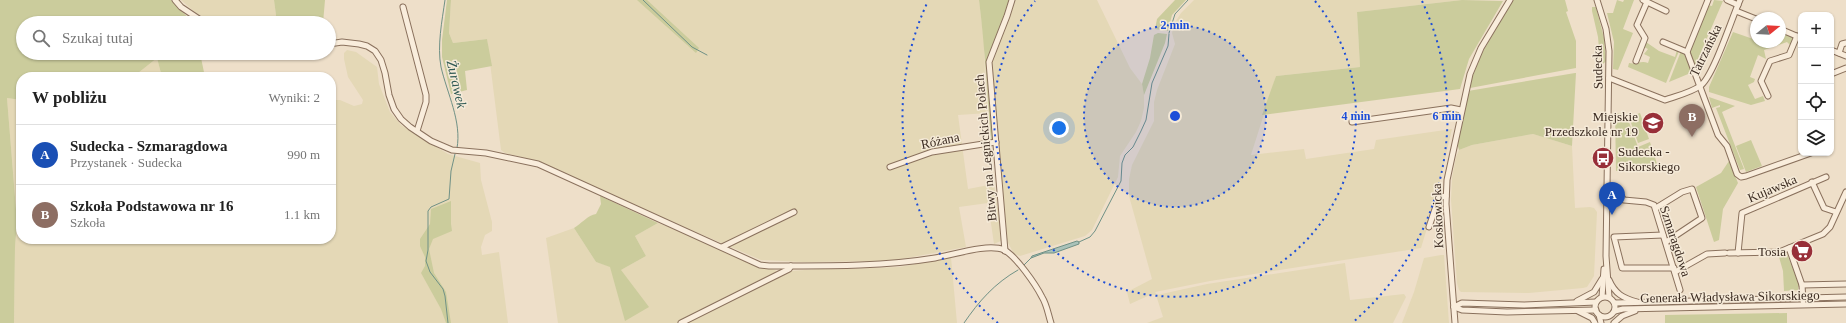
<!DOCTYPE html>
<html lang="pl">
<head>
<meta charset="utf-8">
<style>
	body { margin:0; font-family:Georgia,serif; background:#f2f2f2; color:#222 }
	.controls { position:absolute; right:12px; top:12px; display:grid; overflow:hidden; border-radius:8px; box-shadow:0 1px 3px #0004 }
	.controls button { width:36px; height:36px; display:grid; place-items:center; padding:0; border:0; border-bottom:1px solid #e0e0e0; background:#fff; color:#222; font:20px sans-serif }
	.compass { position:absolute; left:1750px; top:12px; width:36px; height:36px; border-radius:50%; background:#fff; box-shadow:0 1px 3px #0004; rotate:72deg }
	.you { position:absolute; left:1059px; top:128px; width:14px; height:14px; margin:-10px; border:3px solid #fff; border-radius:50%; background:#1a73e8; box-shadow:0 0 0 6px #1a73e833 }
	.badge { display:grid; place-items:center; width:26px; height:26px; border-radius:50%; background:#b45309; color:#fff; font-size:13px; font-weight:700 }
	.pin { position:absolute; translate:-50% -33px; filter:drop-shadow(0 1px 2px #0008) }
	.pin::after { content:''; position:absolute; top:21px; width:14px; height:12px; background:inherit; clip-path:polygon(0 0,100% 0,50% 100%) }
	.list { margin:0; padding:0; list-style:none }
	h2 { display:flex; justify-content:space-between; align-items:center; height:52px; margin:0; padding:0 16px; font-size:17px }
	h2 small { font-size:13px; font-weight:400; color:#767676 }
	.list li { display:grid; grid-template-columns:26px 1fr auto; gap:12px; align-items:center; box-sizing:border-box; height:60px; padding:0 16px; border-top:1px solid #e0e0e0 }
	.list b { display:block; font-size:15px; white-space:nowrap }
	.list p { margin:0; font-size:13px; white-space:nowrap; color:#767676 }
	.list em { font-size:13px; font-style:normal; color:#767676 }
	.icon { flex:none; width:22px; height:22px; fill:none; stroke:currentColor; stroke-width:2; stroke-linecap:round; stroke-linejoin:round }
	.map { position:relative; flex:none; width:1846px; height:323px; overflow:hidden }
	.search { position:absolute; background:#fff; box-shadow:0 1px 3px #0004; left:16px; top:16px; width:320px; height:44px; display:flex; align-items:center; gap:10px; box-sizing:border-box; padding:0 14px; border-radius:22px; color:#767676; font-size:15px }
	.panel { position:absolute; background:#fff; box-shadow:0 1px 3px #0004; left:16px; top:72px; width:320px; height:172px; border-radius:16px }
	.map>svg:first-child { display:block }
</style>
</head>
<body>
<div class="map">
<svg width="1846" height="323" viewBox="0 0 1846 323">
	<rect width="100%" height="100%" fill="#eedfc9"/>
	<g fill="#e4d8b6">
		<polygon points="181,0 274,0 277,23 215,23 196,13"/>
		<polygon points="451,0 979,0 984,42 985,78 988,113 958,115 968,189 994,184 1003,240 994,244 988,203 959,207 966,247 891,261 804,262 761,260 645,210 559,170 538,161 505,153 501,150 487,39 453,43 449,33"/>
		<polygon points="1014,0 1097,0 1130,68 1142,84 1144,94 1144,108 1141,121 1136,132 1120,156 1118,177 1092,230 1085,236 1020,256 1014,254 1006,239 990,67"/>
		<polygon points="1194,0 1462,0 1357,12 1360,67 1276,76 1251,155 1304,149 1306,159 1374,149 1376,140 1452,129 1435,202 1421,248 1210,281 1155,292 1157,295 1207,284 1345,263 1350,300 1404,294 1406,297 1393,323 1147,323 1163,317 1156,295 1150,295 1130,304 1127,292 1152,279 1129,196 1129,179 1132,165 1154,121 1154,102 1157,90 1175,44 1172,33 1174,24 1181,13"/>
		<polygon points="347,50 356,52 377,67 379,84 390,112 401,125 448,154 480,163 481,180 492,222 492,231 485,235 481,247 482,255 499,252 508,323 14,323 15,247 17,222 7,98 21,100 21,239 331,239 331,100 340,100 354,106 362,104 363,100 348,77 344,59 344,53"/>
		<polygon points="157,58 162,77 133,77"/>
		<polygon points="1533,134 1572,146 1575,208 1590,207 1594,208 1597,212 1594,276 1587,287 1583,288 1529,293 1461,292 1459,290 1457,283 1451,200 1452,178 1456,157 1459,150 1472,145"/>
		<polygon points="658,223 682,232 741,260 775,270 777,272 819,269 840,269 900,267 951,257 957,323 558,323 546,238 574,228 596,262 621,270 646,256 635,236"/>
		<polygon points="1441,255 1444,255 1449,323 1402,323 1414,292 1424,258"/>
	</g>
	<g fill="#cbcc9c">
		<polygon points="0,0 171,0 178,8 194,23 23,23 23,53 200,53 205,77 162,77 157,58 133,77 21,77 21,100 7,98 17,222 15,247 14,323 0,323"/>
		<polygon points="274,0 325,0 323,23 277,23"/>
		<polygon points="447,0 451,0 449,33 453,43 487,39 492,66 465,71 467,90 451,94 442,57 442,40"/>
		<polygon points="637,0 647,0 699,48 696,53"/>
		<path d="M979,0h30l-3,14 -18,42 -1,6 6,78 -2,1c-4,-47 -6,-94 -12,-141z"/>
		<polygon points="1175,0 1186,0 1172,15 1168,31 1155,29 1157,19"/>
		<polygon points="1462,0 1503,1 1469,59 1460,89 1262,115 1276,76 1360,67 1357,12"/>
		<polygon points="1513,0 1565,0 1568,11 1566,12 1576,41 1576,68 1470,88 1469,85 1482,53"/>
		<polygon points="1617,0 1623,2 1624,0 1634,0 1623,29 1633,33 1618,70 1613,69 1614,42 1607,13 1613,13"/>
		<polygon points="1714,0 1723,1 1694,68 1688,51 1707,5 1712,6"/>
		<polygon points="1592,7 1596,7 1604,38 1606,61 1603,64 1600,63 1600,61 1598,37 1592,11"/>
		<polygon points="1733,32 1756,40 1756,42 1780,42 1780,36 1787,34 1794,37 1791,46 1787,42 1764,50 1766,59 1758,55 1750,77 1755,79 1754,82 1748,85 1755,99 1763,96 1765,101 1751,105 1709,92 1709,87"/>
		<polygon points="1158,33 1167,34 1165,43 1144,95 1142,84 1150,58 1154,35"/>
		<path d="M1646,42l13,9 16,6 2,-7 2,1 -13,32 -38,-16 1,-4c7,2 12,-3 19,0l2,-6 -6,-3 4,-5 -4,-2z"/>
		<polygon points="1681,51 1685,53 1693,72 1669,82"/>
		<polygon points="1575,73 1576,73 1572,146 1533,134 1472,145 1459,150 1457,143 1468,91"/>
		<polygon points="1709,97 1735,106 1722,112 1744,169 1740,170 1716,108 1720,107 1720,105 1712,108"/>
		<polygon points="1615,113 1626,114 1638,147 1650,142 1658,167 1616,171"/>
		<polygon points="1640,113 1649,139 1638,143 1629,117"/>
		<polygon points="1751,140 1762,166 1746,172 1736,146"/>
		<polygon points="1729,161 1738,183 1723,209 1719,240 1714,242 1696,187 1721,173"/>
		<path d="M600,196l58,27 -23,13 11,20 -25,14 28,37 -24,14 -15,-54 -14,-5 -22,-34c7,-4 14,-13 22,-14l5,-10z"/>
		<polygon points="451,201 451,224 452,231 433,239 429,249 434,273 446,292 451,323 446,323 441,309 421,273 425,266 425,257 420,246 420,239 430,224 431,209"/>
		<polygon points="1787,254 1799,284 1798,290 1784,291 1783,271 1779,257"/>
		<polygon points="1787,313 1787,323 1665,323 1665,315"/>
	</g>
	<polygon fill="#a9c2b9" stroke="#709186" points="1077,241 1079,242 1079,244 1054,253 1044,253 1031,258 1032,256"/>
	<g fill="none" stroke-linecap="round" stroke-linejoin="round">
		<g stroke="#709186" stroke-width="1">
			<path d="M445,0c-3,21 -8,46 -4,67 6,26 21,55 16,81"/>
			<polyline points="643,0 692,47 707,55"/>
			<polyline points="1169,33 1175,14 1188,0"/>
			<polyline points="1079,242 1090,237 1095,231 1121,181 1122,163 1125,155 1133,147 1141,131 1146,120 1152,83 1168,46 1169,34"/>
			<polyline points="1024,265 1031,258"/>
			<polyline points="448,323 445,296 443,289 430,272 426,261 428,250 428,211 431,207 449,199 451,171 455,154"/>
			<path d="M964,323c15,-22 31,-40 54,-53"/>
		</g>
		<g stroke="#8a715d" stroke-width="7">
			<g id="minor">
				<polyline points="175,0 181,7 205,23"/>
				<polyline points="1597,0 1606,29 1609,51 1606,256 1609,297"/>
				<polyline points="1643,0 1666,11"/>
				<polyline points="1708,0 1687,52 1718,135 1727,146 1737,174 1741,177 1746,176 1811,153"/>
				<polyline points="1727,0 1738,5"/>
				<polyline points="403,7 426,95 426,102 417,131"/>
				<polyline points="1736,11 1756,19"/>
				<polyline points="1780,29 1801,38"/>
				<polyline points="1663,42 1687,52"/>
				<path d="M329,44l13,-2 17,2 8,2 8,5 6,9 4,13 4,22 5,14 7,10 9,8 21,14 21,9 34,3 52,11 222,101 9,1c55,0 111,1 166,-8 18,-3 53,-15 69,-8 12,6 32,35 38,47 5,8 6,17 9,26"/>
				<polyline points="1831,50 1846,56"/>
				<polyline points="1839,53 1842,44 1846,43"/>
				<polyline points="1636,61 1645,38 1637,25 1647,2"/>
				<polyline points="1831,74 1846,68"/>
				<path d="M1609,78l56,22c11,-4 25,-7 35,-14 13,-8 32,-69 40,-86"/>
				<polyline points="1768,96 1761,81 1770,61 1789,55 1797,36"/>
				<polyline points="1352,122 1451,108 1461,110"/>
				<polyline points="890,167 932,152 996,142"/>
				<polyline points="1812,182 1824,208 1836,212"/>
				<polyline points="1607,186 1614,187 1624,200 1646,202 1654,205 1680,290"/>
				<polyline points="1656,208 1682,192 1692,189 1702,218 1666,242"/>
				<polyline points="1429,227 1438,200 1441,197 1446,196"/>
				<polyline points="1663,235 1614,237 1622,268 1674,268"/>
				<polyline points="722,247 794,212"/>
				<polyline points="1789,248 1802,285 1803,301"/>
				<polyline points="1005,251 989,62 1007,16 1012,0"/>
				<polyline points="1729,253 1779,252 1823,234 1830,227 1846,192"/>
				<polyline points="1738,253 1742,213 1826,177"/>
				<polyline points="1675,272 1707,254 1725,253"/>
				<path d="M1609,280c6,14 14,18 28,22"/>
				<polyline points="1802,285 1846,284"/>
				<circle cx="1605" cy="307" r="10"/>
				<polyline points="1602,297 1604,269"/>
				<polyline points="1577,301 1594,292 1602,279"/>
				<polyline points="1615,303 1846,297"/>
				<polyline points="1454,307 1462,303 1524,305 1596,302"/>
				<polyline points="1454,307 1462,310 1507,312 1596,310"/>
				<polyline points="1578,311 1592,318 1595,323"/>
				<polyline points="1615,311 1623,309 1846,304"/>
				<polyline points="1599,315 1601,323"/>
				<polyline points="681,323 789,269 791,266"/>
				<polyline points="1455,323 1446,204 1447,180 1470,74 1481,48 1510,0"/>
				<polyline points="1614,323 1622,316 1635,311"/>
			</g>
		</g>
		<use href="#minor" stroke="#f9eddc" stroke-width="5"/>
	</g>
	<circle cx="1175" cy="116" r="91" fill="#1d4ed8" fill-opacity=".12"/>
	<g fill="none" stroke="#1d4ed8" stroke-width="2" stroke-dasharray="2 4">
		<circle cx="1175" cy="116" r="91"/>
		<path d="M1315 1A181 181 0 1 1 1035 1"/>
		<path d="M998 323A272 272 0 0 1 928 1M1422 1A272 272 0 0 1 1352 323"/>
	</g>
	<defs>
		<g id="school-disc" transform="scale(1.15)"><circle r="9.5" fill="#982f39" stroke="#f5ead8"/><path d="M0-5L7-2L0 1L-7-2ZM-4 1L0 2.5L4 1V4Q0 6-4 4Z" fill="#fff"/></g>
		<g id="bus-disc" transform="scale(1.15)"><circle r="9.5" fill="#982f39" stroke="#f5ead8"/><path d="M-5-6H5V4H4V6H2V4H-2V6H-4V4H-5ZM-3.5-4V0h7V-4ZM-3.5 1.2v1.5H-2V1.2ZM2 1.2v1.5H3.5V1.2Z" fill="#fff"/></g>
		<g id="supermarket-disc" transform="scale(1.15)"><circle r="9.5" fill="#982f39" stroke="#f5ead8"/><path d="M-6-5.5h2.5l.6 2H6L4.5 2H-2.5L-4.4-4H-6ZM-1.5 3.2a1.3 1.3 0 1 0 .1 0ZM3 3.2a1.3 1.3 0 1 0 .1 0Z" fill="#fff"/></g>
	</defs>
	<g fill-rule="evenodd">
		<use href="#school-disc" x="1653" y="123"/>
		<use href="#bus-disc" x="1603" y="158"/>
		<use href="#supermarket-disc" x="1802" y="251"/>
	</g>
	<g text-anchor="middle" stroke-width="3" stroke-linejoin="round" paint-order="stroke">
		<g font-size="13" fill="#3b2b21" stroke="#f5ead8">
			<text transform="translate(1705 50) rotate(-64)" y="5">Tatrzańska</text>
			<text transform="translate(1597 67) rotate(-91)" y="5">Sudecka</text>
			<text transform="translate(940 140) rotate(-12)" y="5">Różana</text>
			<text transform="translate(985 148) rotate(-95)" y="5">Bitwy na Legnickich Polach</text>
			<text transform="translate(1772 188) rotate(-23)" y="5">Kujawska</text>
			<text transform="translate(1437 216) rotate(-92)" y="5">Koskowicka</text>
			<text transform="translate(1676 241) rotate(72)" y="5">Szmaragdowa</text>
			<text transform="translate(1730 296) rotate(-1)" y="5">Generała Władysława Sikorskiego</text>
		</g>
		<g font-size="13" fill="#3b2b21" stroke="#f5ead8" text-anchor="end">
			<text x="1638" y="121">Miejskie<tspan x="1638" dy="15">Przedszkole nr 19</tspan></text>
			<text x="1618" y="156" text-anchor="start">Sudecka -<tspan x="1618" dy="15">Sikorskiego</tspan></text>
			<text x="1786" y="256">Tosia</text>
		</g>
		<g font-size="14" font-style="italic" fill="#305a54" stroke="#f5ead8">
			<text transform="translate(457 84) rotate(77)" y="5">Żurawek</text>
		</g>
	</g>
	<circle cx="1175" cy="116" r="6" fill="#1d4ed8" stroke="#f5ead8" stroke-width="2"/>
	<g font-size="12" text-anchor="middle" font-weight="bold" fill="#1d4ed8" stroke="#f5ead8" stroke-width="3" stroke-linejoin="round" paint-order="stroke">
		<text x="1175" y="29">2 min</text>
		<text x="1356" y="120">4 min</text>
		<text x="1447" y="120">6 min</text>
	</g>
</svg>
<div class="controls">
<button>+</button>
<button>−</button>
<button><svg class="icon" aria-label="locate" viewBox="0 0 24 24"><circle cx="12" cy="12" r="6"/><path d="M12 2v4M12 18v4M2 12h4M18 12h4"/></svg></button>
<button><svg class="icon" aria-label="layers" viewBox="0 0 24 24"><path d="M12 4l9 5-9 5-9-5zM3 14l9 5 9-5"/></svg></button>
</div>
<svg class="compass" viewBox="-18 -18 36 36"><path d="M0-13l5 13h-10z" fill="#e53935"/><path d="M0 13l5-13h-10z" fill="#767676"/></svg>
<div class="you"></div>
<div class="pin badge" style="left:1612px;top:215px;background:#1a4fb4">A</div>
<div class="pin badge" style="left:1692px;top:137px;background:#8d6e63">B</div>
<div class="search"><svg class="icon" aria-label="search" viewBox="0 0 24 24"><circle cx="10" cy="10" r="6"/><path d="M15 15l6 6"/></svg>Szukaj tutaj</div>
<section class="panel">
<h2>W pobliżu<small>Wyniki: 2</small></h2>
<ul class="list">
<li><span class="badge" style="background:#1a4fb4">A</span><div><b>Sudecka - Szmaragdowa</b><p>Przystanek · Sudecka</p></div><em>990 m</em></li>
<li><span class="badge" style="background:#8d6e63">B</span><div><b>Szkoła Podstawowa nr 16</b><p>Szkoła</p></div><em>1.1 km</em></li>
</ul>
</section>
</div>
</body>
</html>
